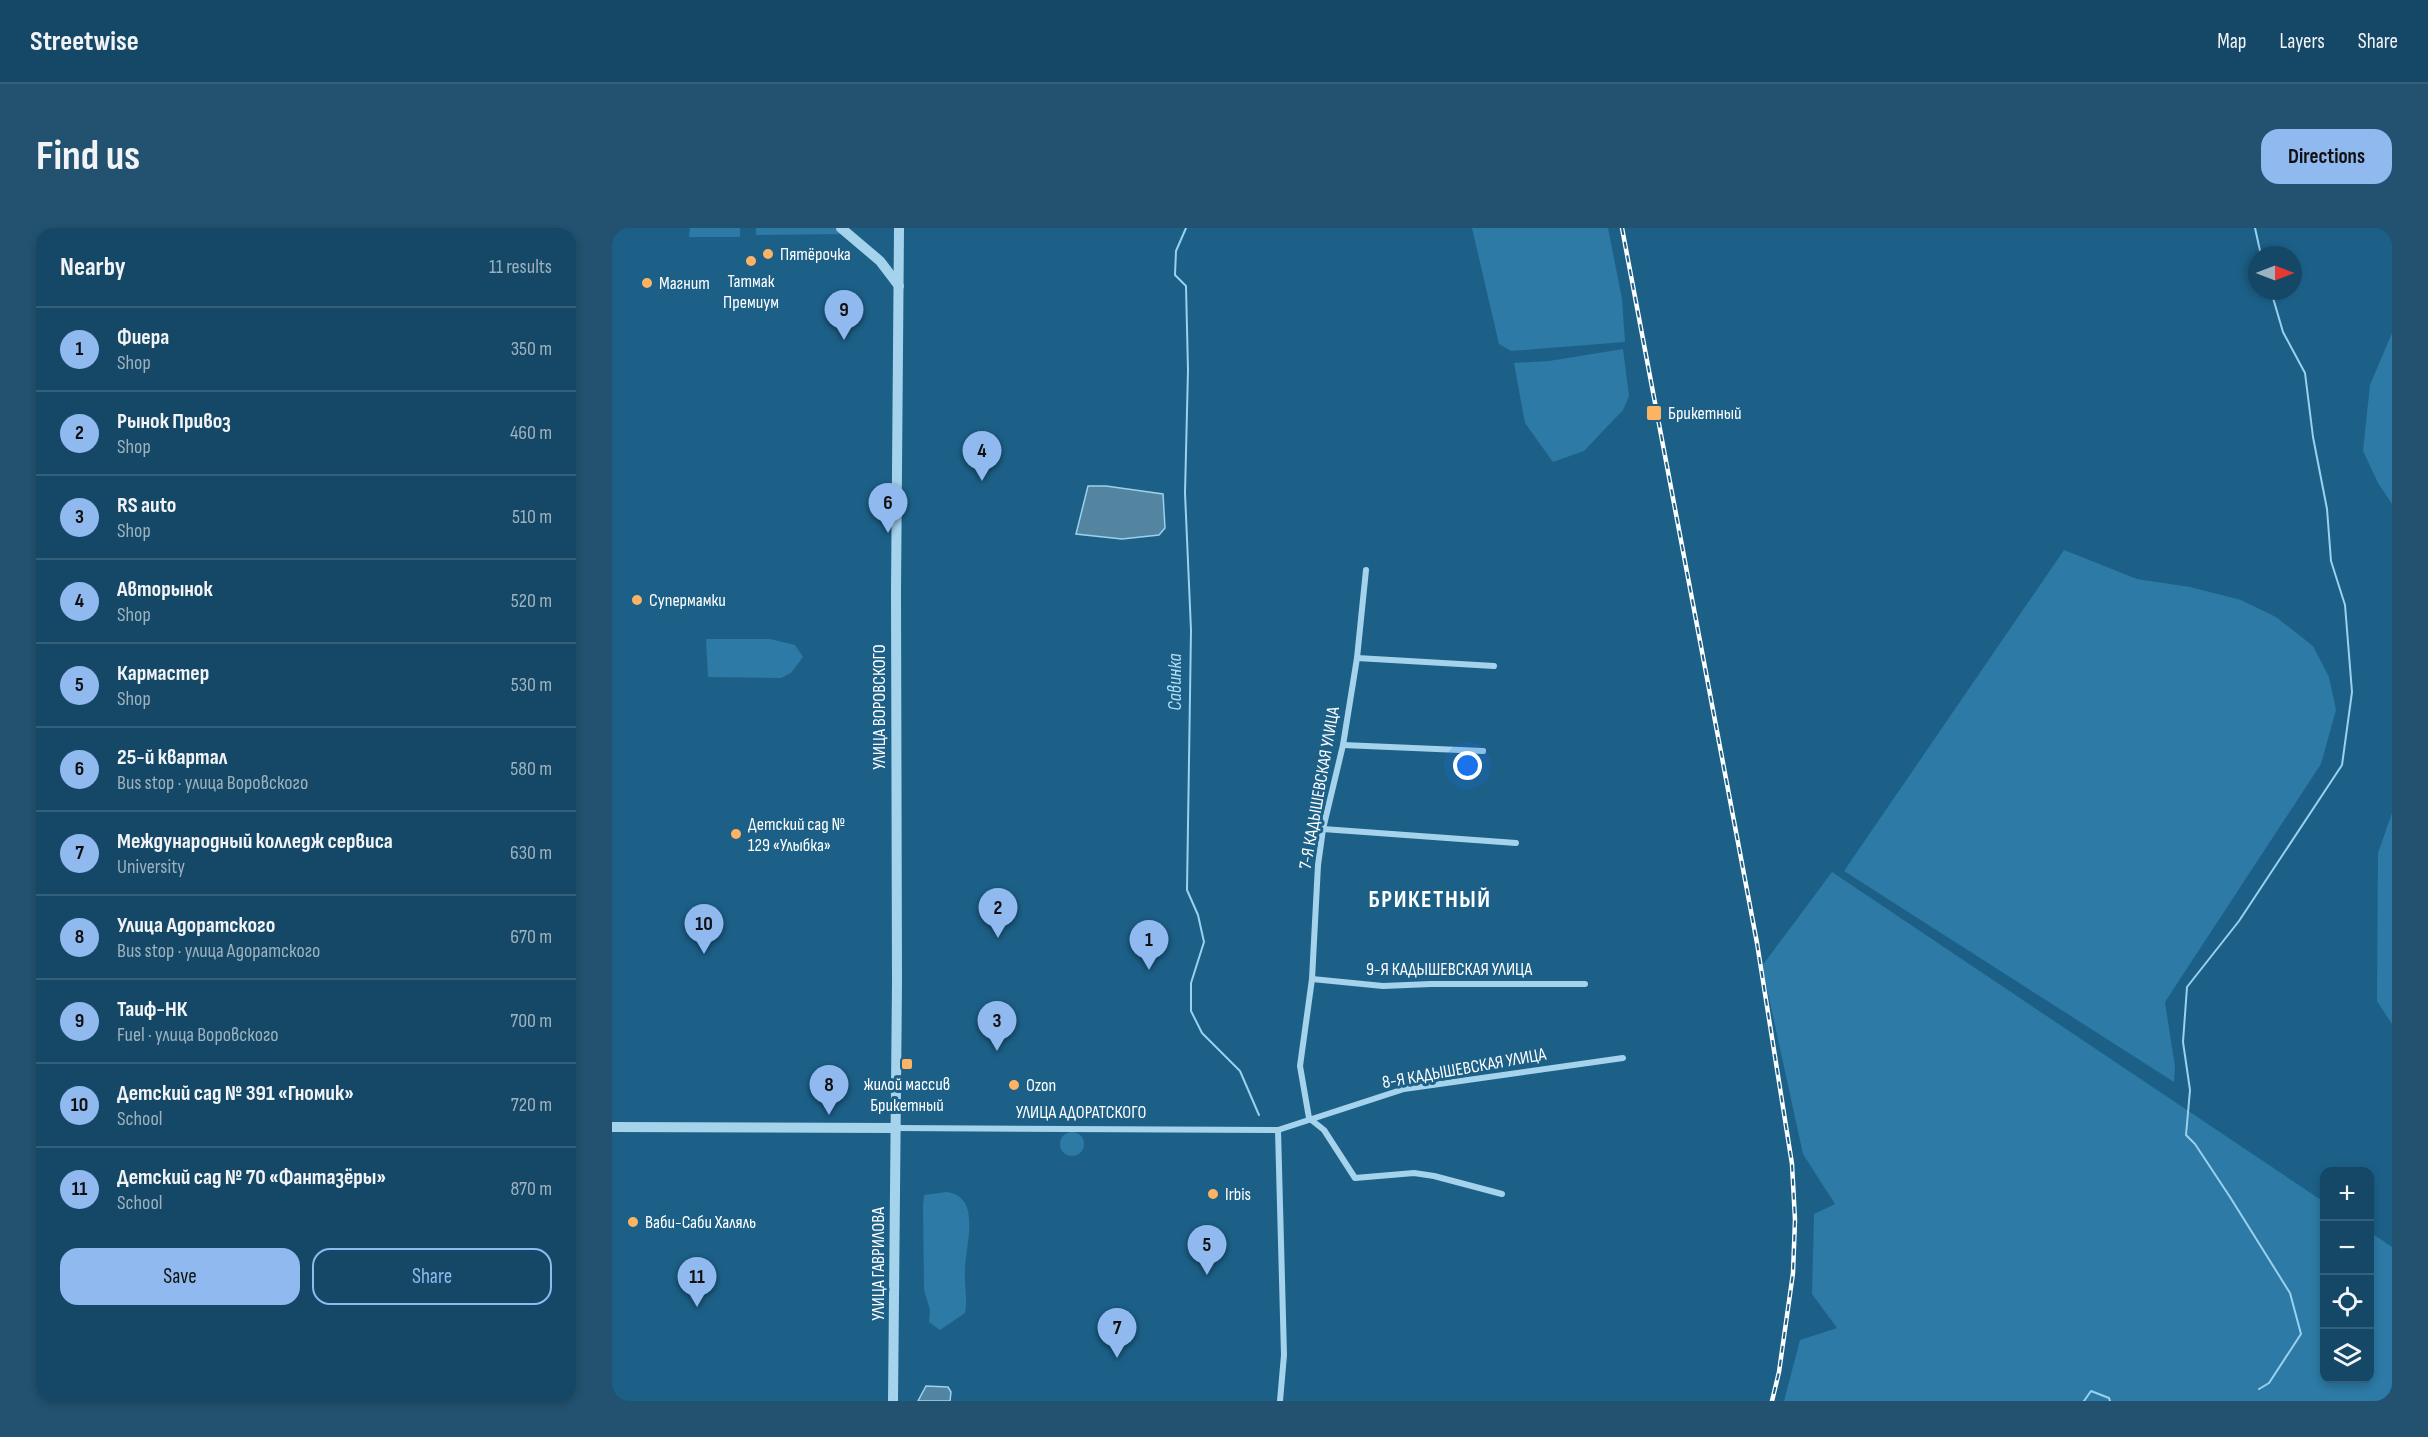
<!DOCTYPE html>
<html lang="en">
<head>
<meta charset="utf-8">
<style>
	body { margin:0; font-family:"Sofia Sans Condensed",sans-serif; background:#22526f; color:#f1f3f6 }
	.controls { position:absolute; right:18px; bottom:18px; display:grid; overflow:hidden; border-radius:12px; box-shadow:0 3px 9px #0003 }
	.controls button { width:54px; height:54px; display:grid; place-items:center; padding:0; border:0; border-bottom:2px solid #34607a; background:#154866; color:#f1f3f6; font:30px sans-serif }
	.compass { position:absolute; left:1636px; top:18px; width:54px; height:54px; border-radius:50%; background:#154866; box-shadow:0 3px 9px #0003; rotate:90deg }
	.you { position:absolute; left:856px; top:538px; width:21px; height:21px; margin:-15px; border:4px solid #fff; border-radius:50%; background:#1a73e8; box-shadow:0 0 0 9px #1a73e833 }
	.badge { display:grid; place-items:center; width:39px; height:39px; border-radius:50%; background:#90b9f0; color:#111; font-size:20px; font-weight:700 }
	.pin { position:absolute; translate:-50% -50px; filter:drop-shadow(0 2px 3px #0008) }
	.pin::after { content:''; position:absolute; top:32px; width:21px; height:18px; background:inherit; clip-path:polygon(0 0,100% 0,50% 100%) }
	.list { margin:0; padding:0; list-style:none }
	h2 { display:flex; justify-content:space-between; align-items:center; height:78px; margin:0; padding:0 24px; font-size:26px }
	h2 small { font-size:20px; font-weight:400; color:#9db2bf }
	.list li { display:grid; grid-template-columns:39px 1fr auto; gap:18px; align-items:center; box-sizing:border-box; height:84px; padding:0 24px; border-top:2px solid #34607a }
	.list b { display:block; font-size:22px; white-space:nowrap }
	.list p { margin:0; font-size:20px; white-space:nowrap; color:#9db2bf }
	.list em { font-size:20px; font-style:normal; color:#9db2bf }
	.actions { display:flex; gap:12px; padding:18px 24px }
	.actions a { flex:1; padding:14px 0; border:2px solid #90b9f0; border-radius:18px; text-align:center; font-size:21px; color:#90b9f0 }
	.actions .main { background:#90b9f0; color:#111 }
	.icon { flex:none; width:33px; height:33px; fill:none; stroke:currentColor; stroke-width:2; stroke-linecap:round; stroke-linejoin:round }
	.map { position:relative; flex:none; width:1780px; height:1173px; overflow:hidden; border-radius:18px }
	header { display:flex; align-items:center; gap:36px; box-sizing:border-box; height:84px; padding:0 30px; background:#154866; border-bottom:2px solid #34607a }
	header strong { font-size:28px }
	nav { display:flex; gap:33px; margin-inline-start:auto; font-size:21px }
	.intro { display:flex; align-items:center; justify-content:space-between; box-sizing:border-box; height:144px; padding:0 36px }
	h1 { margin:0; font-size:42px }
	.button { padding:15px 27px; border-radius:18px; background:#90b9f0; color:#111; font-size:21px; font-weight:700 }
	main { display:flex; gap:36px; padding:0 36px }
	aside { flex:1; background:#154866; border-radius:18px; box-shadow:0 3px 9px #0003 }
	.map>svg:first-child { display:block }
</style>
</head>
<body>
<header>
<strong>Streetwise</strong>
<nav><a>Map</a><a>Layers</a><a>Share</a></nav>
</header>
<div class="intro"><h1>Find us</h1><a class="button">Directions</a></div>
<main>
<aside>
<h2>Nearby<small>11 results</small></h2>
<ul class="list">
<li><span class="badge">1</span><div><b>Фиера</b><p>Shop</p></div><em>350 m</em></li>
<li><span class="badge">2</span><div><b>Рынок Привоз</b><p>Shop</p></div><em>460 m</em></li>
<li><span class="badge">3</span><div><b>RS auto</b><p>Shop</p></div><em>510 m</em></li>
<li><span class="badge">4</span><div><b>Авторынок</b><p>Shop</p></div><em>520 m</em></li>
<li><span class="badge">5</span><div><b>Кармастер</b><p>Shop</p></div><em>530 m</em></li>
<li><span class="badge">6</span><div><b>25-й квартал</b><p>Bus stop · улица Воровского</p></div><em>580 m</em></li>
<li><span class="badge">7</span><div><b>Международный колледж сервиса</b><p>University</p></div><em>630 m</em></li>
<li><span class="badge">8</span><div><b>Улица Адоратского</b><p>Bus stop · улица Адоратского</p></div><em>670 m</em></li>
<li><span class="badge">9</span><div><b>Таиф-НК</b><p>Fuel · улица Воровского</p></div><em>700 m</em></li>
<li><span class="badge">10</span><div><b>Детский сад № 391 «Гномик»</b><p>School</p></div><em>720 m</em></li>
<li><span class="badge">11</span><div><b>Детский сад № 70 «Фантазёры»</b><p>School</p></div><em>870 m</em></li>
</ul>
<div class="actions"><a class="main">Save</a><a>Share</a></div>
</aside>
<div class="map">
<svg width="1780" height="1173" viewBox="0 0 1780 1173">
	<rect width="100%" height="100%" fill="#1c6088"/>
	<g fill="#2c7aa5">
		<polygon points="78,0 128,0 128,9 77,9"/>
		<polygon points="144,0 224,0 232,6 144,7"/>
		<polygon points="860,0 996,0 1010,71 1013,114 899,123 887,116"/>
		<polygon points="1780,105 1780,276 1766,255 1751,223 1758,157"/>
		<polygon points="1011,121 1017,168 1011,182 972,223 941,234 913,195 902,135 937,133"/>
		<polygon points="1452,322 1525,351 1578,359 1629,372 1664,389 1701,418 1717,449 1724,482 1709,536 1553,774 1563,839 1562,854 1232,643"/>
		<polygon points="94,411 158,411 183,417 191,429 179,445 169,450 96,449"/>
		<polygon points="1780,585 1780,796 1765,773 1766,625"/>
		<polygon points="1220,644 1712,974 1712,1150 1758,1150 1758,1004 1780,1019 1780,1173 1172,1173 1188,1112 1225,1100 1200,1066 1202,986 1223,976 1191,926 1150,738"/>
		<circle cx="460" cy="916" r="12"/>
		<path d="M334,964c37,4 19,54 19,78 -1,15 3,28 0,43l-25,17 -11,-8 1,-12 -6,-20 -1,-83 1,-12z"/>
	</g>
	<g fill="#5485a0" stroke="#99d1ee" stroke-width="1.5">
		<polygon points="476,258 494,258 551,266 553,300 547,307 510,311 464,306"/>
		<polygon points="314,1158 336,1159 339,1164 338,1173 306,1173"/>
	</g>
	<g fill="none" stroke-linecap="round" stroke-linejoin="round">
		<g stroke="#99d1ee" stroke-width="2">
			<polyline points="574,0 564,23 563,47 574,58 576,142 573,265 579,402 575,662 586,687 592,714 579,755 579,783 590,805 628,843 647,887"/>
			<polyline points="1643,0 1649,27"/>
			<polyline points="1647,1161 1657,1155 1689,1106 1678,1065 1618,969 1583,916 1574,907 1578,862 1571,814 1575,759 1627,693 1730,537 1740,464 1733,377 1719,333 1715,281 1701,209 1693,145 1671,104 1659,63"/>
			<polyline points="1472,1173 1479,1163 1497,1170 1498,1173"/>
		</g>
		<g stroke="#a6d3ec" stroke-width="6">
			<polyline points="754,342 745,430 731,517 711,601 706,637 700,751 688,838 697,890 712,902 743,950 802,945 822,948 890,966"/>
			<polyline points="745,430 882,438"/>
			<polyline points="731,517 871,523"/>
			<polyline points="711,601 904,615"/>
			<polyline points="700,751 771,758 819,756 973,756"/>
			<polyline points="284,900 666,902 792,861 1011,830"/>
			<polyline points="666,902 672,1127 668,1173"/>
		</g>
		<g stroke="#a6d3ec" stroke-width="10">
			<polyline points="229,0 268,33 287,58"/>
			<polyline points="0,899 284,900"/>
			<polyline points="281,1173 285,755 284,364 287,0"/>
		</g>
		<g stroke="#fff" stroke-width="4.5">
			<polyline id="rail" points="1010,0 1145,715 1180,936 1183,992 1181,1045 1167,1144 1160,1173"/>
		</g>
		<use href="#rail" stroke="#1c6088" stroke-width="2" stroke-dasharray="7" stroke-linecap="butt"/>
	</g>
	<g fill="#fcb363" stroke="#1c6088" stroke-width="2">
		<circle cx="156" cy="26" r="6"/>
		<circle cx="139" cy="33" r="6"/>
		<circle cx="35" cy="55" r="6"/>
		<rect x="1034" y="177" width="16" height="16" rx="3"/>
		<circle cx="25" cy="372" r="6"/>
		<circle cx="124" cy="606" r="6"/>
		<rect x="289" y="830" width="12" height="12" rx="3"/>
		<circle cx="402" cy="857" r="6"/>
		<circle cx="601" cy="966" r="6"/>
		<circle cx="21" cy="994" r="6"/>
	</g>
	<g text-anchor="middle" stroke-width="6" stroke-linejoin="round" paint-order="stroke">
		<g font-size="18" fill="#fff" stroke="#1c6088" text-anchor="start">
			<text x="168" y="32">Пятёрочка</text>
			<text x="139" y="59" text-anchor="middle">Татмак<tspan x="139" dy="21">Премиум</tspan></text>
			<text x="47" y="61">Магнит</text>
			<text x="1056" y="191">Брикетный</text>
			<text x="37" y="378">Супермамки</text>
			<text x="136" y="602">Детский сад №<tspan x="136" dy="21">129 «Улыбка»</tspan></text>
			<text x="295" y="862" text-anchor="middle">жилой массив<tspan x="295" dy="21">Брикетный</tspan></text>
			<text x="414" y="863">Ozon</text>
			<text x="613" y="972">Irbis</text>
			<text x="33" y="1000">Ваби-Саби Халяль</text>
		</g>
		<g font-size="18" fill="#fff" stroke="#1c6088">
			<text transform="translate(267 479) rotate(-90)" y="6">УЛИЦА ВОРОВСКОГО</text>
			<text transform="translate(707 560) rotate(-80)" y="6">7-Я КАДЫШЕВСКАЯ УЛИЦА</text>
			<text x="837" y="747">9-Я КАДЫШЕВСКАЯ УЛИЦА</text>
			<text transform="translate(852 840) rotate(-10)" y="6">8-Я КАДЫШЕВСКАЯ УЛИЦА</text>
			<text x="469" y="890">УЛИЦА АДОРАТСКОГО</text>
			<text transform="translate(266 1036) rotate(-90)" y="6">УЛИЦА ГАВРИЛОВА</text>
		</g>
		<g font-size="20" font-style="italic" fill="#b1dcf3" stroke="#1c6088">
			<text transform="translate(562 454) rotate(-90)" y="7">Савинка</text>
		</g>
		<g font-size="24" font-weight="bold" letter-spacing="1.5" fill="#fff" stroke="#1c6088">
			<text x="818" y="679">БРИКЕТНЫЙ</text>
		</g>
	</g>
</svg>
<div class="controls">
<button>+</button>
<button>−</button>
<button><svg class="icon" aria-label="locate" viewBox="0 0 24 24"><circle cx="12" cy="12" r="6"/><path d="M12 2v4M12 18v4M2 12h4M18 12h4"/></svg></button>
<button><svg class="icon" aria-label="layers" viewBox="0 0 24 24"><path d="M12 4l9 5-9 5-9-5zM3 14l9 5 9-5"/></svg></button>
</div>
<svg class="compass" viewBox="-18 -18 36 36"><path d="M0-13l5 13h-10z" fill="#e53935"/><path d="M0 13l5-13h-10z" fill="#9db2bf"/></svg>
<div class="you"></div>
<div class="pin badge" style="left:537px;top:742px">1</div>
<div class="pin badge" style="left:386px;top:710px">2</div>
<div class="pin badge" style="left:385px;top:823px">3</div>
<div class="pin badge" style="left:370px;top:253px">4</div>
<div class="pin badge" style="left:595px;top:1047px">5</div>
<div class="pin badge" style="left:276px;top:305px">6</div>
<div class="pin badge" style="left:505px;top:1130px">7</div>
<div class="pin badge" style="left:217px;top:887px">8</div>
<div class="pin badge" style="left:232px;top:112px">9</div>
<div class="pin badge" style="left:92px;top:726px">10</div>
<div class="pin badge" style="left:85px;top:1079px">11</div>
</div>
</main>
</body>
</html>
